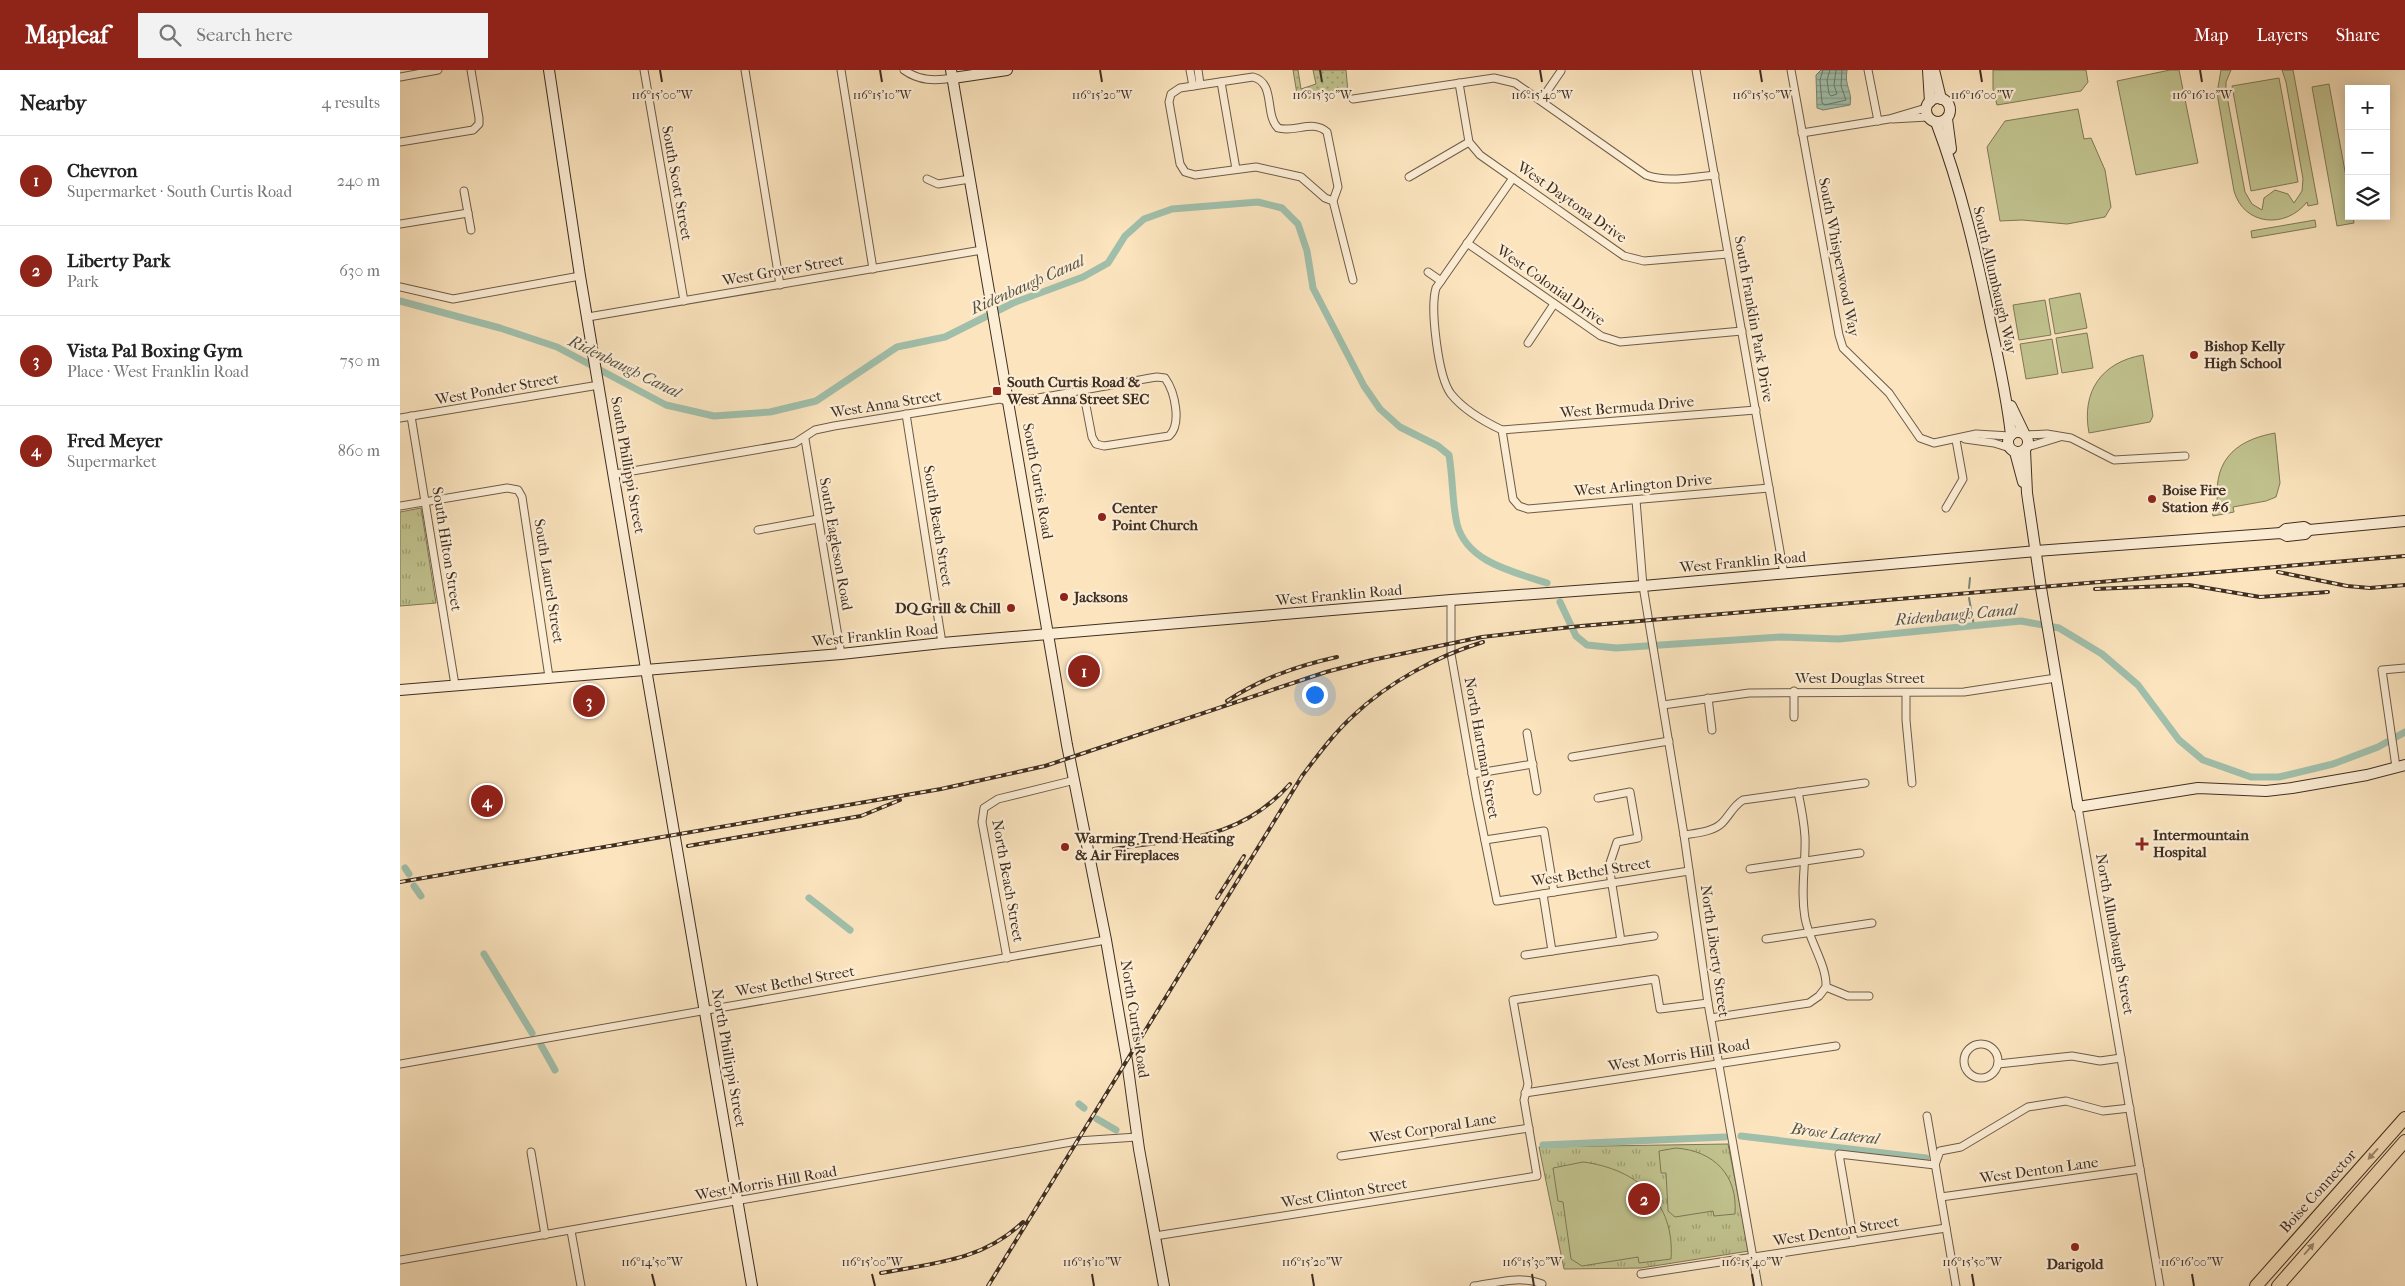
<!DOCTYPE html>
<html lang="en">
<head>
<meta charset="utf-8">
<style>
	body { margin:0; font-family:"IM FELL French Canon",serif; background:#f2f2f2; color:#222 }
	.controls { position:absolute; right:15px; top:15px; display:grid; overflow:hidden; border-radius:0px; box-shadow:0 2px 12px #0003 }
	.controls button { width:45px; height:45px; display:grid; place-items:center; padding:0; border:0; border-bottom:1px solid #e0e0e0; background:#fff; color:#222; font:25px sans-serif }
	.you { position:absolute; left:914px; top:624px; width:18px; height:18px; margin:-12px; border:4px solid #fff; border-radius:50%; background:#1a73e8; box-shadow:0 0 0 8px #1a73e833 }
	.badge { display:grid; place-items:center; width:32px; height:32px; border-radius:50%; background:#8f2418; color:#fff; font-size:16px; font-weight:700 }
	.pin { position:absolute; translate:-50% -50%; border:2px solid #fff; box-shadow:0 1px 5px #0006 }
	.list { margin:0; padding:0; list-style:none }
	h2 { display:flex; justify-content:space-between; align-items:center; height:65px; margin:0; padding:0 20px; font-size:21px }
	h2 small { font-size:16px; font-weight:400; color:#767676 }
	.list li { display:grid; grid-template-columns:32px 1fr auto; gap:15px; align-items:center; box-sizing:border-box; height:90px; padding:0 20px; border-top:1px solid #e0e0e0 }
	.list b { display:block; font-size:19px; white-space:nowrap }
	.list p { margin:0; font-size:16px; white-space:nowrap; color:#767676 }
	.list em { font-size:16px; font-style:normal; color:#767676 }
	.icon { flex:none; width:28px; height:28px; fill:none; stroke:currentColor; stroke-width:2; stroke-linecap:round; stroke-linejoin:round }
	.map { position:relative; flex:none; width:2005px; height:1216px; overflow:hidden }
	header { display:flex; align-items:center; gap:30px; box-sizing:border-box; height:70px; padding:0 25px; background:#8f2418; color:#fff }
	header strong { font-size:24px }
	nav { display:flex; gap:28px; margin-inline-start:auto; font-size:18px }
	.search { width:350px; height:45px; background:#f2f2f2; display:flex; align-items:center; gap:12px; box-sizing:border-box; padding:0 18px; border-radius:0px; color:#767676; font-size:19px }
	main { display:flex }
	aside { flex:1; background:#fff }
	.map>svg:first-child { display:block }
</style>
</head>
<body>
<header>
<strong>Mapleaf</strong>
<div class="search"><svg class="icon" aria-label="search" viewBox="0 0 24 24"><circle cx="10" cy="10" r="6"/><path d="M15 15l6 6"/></svg>Search here</div>
<nav><a>Map</a><a>Layers</a><a>Share</a></nav>
</header>
<main>
<aside>
<h2>Nearby<small>4 results</small></h2>
<ul class="list">
<li><span class="badge">1</span><div><b>Chevron</b><p>Supermarket · South Curtis Road</p></div><em>240 m</em></li>
<li><span class="badge">2</span><div><b>Liberty Park</b><p>Park</p></div><em>630 m</em></li>
<li><span class="badge">3</span><div><b>Vista Pal Boxing Gym</b><p>Place · West Franklin Road</p></div><em>750 m</em></li>
<li><span class="badge">4</span><div><b>Fred Meyer</b><p>Supermarket</p></div><em>860 m</em></li>
</ul>
</aside>
<div class="map">
<svg width="2005" height="1216" viewBox="0 0 2005 1216">
	<defs>
		<pattern id="grass-dots" width="8" height="8" patternUnits="userSpaceOnUse" patternTransform="scale(1.25)"><rect width="8" height="8" fill="#c1c38f"/><path d="M2 2h.1M6 6h.1" fill="none" stroke="#9e9f74" stroke-width="1.8" stroke-linecap="round"/></pattern>
		<pattern id="park-tufts" width="24" height="20" patternUnits="userSpaceOnUse" patternTransform="scale(1.25)"><rect width="24" height="20" fill="#c1c38f"/><path d="M3 7l-1-3M5 7V3M7 7l1-3M15 17l-1-3M17 17v-4M19 17l1-3" fill="none" stroke="#9e9f74"/></pattern>
		<pattern id="water-rules" width="6" height="5" patternUnits="userSpaceOnUse" patternTransform="scale(1.25)"><rect width="6" height="5" fill="#a0bfab"/><path d="M0 2.5h6" fill="none" stroke="#849c8b"/></pattern>
	</defs>
	<rect width="100%" height="100%" fill="#fbe4be"/>
	<filter id="stains"><feTurbulence type="fractalNoise" baseFrequency=".004" numOctaves="4"/><feColorMatrix values="0 0 0 0 .2 0 0 0 0 .09 0 0 0 0 .02 0 0 0 .5 -.17"/></filter>
	<radialGradient id="worn" r=".72"><stop offset=".6" stop-color="#630" stop-opacity="0"/><stop offset="1" stop-color="#630" stop-opacity=".3"/></radialGradient>
	<polygon fill="url(#grass-dots)" stroke="#807858" points="893,0 898,0 901,19 916,14 913,0 946,0 948,22 898,30"/>
	<g fill="url(#park-tufts)" stroke="#807858">
		<polygon points="21,438 36,533 0,536 0,442"/>
		<polygon points="1328,1074 1349,1181 1241,1198 1164,1199 1139,1077"/>
	</g>
	<g fill="#c1c38f" stroke="#807858">
		<polygon points="1593,0 1686,0 1688,12 1681,21 1597,35 1593,19"/>
		<polygon points="1770,0 1779,0 1798,93 1736,105 1717,11"/>
		<path d="M1821,0h10l-5,12v9l19,101 7,12 10,6 2,-12 11,-8 13,4 6,9 8,-12 1,-12 -17,-97 -4,-12h11l25,134 -10,2 -1,-4c-21,27 -63,24 -73,-11l-17,-98z"/>
		<polygon points="1879,8 1898,112 1851,121 1832,16"/>
		<polygon points="1929,14 1949,123 1949,146 1953,146 1954,153 1937,156 1912,17"/>
		<polygon points="1678,39 1684,69 1691,68 1705,100 1711,137 1705,147 1667,154 1622,150 1600,151 1587,77 1605,51"/>
		<polygon points="1915,150 1916,157 1852,168 1851,161"/>
		<polygon points="1680,223 1687,258 1655,264 1649,229"/>
		<polygon points="1645,230 1651,265 1619,270 1613,235"/>
		<polygon points="1687,263 1693,298 1662,303 1656,268"/>
		<polygon points="1652,269 1658,304 1626,309 1620,274"/>
		<path d="M1743,285l10,61 -3,6 -61,11c-8,-42 13,-71 54,-78z"/>
		<path d="M1875,363l5,50 -4,14 -10,4 -33,6 1,5 -21,4 -1,-6 6,-1c-6,-45 13,-68 57,-76z"/>
		<path d="M1276,1078c38,3 62,27 59,66l-21,2 -1,-5 -38,6 -7,-6 -2,-38h-5l-2,-22z"/>
		<path d="M1183,1092c54,7 92,40 88,97l-32,4 -1,-6 -56,9 -11,-7 -8,-57 -5,-1 -5,-33z"/>
	</g>
	<path fill="url(#water-rules)" stroke="#798574" d="M1421,0h26c-3,17 6,21 3,35l-27,5 -6,-2 -1,-33z"/>
	<g fill="none" stroke-linecap="round" stroke-linejoin="round">
		<g stroke="#707666" stroke-width="1">
			<polyline points="1423,0 1420,10 1422,33 1425,35 1446,30 1441,16 1442,0"/>
			<polyline points="1430,0 1427,10 1429,24 1431,26 1437,24 1434,15 1436,0"/>
		</g>
		<g stroke="#798574" stroke-width="2">
			<polyline points="1569,518 1570,508"/>
			<polyline points="1569,528 1574,556"/>
		</g>
		<g stroke="#a0bfab" stroke-width="7">
			<path d="M0,231l100,27 57,19 109,58 48,11 56,-4 46,-11 81,-54 48,-10 68,-34 70,-26 25,-14 17,-27 19,-17 28,-10 86,-7 24,6 16,16 9,27 6,37 51,98 16,23 20,18 38,19 11,9c4,23 3,47 8,69 10,39 58,48 90,59"/>
			<polyline points="1160,532 1176,566 1187,575 1216,578 1381,567 1439,569 1621,551 1659,558 1702,584 1738,615 1779,670 1803,690 1851,707 1879,707 1933,694 1978,677 2005,662"/>
			<polyline points="5,798 9,804"/>
			<polyline points="14,816 21,826"/>
			<polyline points="409,828 450,860"/>
			<polyline points="84,884 132,963"/>
			<polyline points="141,975 155,1000"/>
			<polyline points="679,1034 684,1038"/>
			<polyline points="697,1049 716,1060"/>
			<polyline points="1341,1066 1526,1088"/>
			<polyline points="1143,1075 1325,1067"/>
		</g>
		<g stroke="#6e5c48" stroke-width="9">
			<g id="street">
				<polyline points="244,0 284,231"/>
				<polyline points="345,0 380,215"/>
				<polyline points="441,0 473,199"/>
				<path d="M504,0c15,11 31,11 49,8"/>
				<polyline points="790,0 793,16"/>
				<polyline points="798,0 800,14"/>
				<polyline points="1296,0 1384,504"/>
				<polyline points="1391,0 1439,265 1443,278 1489,323 1520,368 1534,373 1576,364 1610,366"/>
				<polyline points="1468,0 1478,51"/>
				<polyline points="0,7 38,0"/>
				<polyline points="821,12 836,99"/>
				<polyline points="1059,13 1069,72 1080,85 1224,186 1244,191 1328,184"/>
				<path d="M953,29l141,-21 21,5 131,92c22,8 46,2 69,0"/>
				<polyline points="1141,30 1161,1"/>
				<polyline points="1492,49 1528,47"/>
				<polyline points="1402,63 1489,49 1526,38"/>
				<polyline points="0,72 73,60 79,54 79,48 71,0"/>
				<polyline points="1009,107 1069,72"/>
				<path d="M1113,108l-77,110c-6,20 2,89 15,106 12,15 34,28 51,36l11,69 6,7 9,3 241,-21"/>
				<polyline points="527,109 538,114 570,109"/>
				<polyline points="64,121 71,160"/>
				<path d="M933,131l-8,-3 -24,-21 -45,-10 -61,8 -10,-3 -5,-8 -11,-62 2,-8 9,-6 73,-11c23,6 11,37 25,51 17,5 35,-9 49,4l11,55 -5,14 20,79"/>
				<polyline points="0,154 68,143"/>
				<polyline points="1067,173 1201,266 1220,272 1342,261"/>
				<polyline points="1028,202 1041,211"/>
				<polyline points="0,217 53,229 180,206"/>
				<polyline points="188,247 582,180"/>
				<polyline points="1128,273 1154,234"/>
				<polyline points="506,344 542,573"/>
				<polyline points="11,346 55,615"/>
				<polyline points="0,348 199,315"/>
				<polyline points="1102,360 1356,340"/>
				<polyline points="1626,365 1647,364 1671,368 1714,390 1785,386"/>
				<polyline points="405,369 441,584"/>
				<polyline points="1565,369 1594,373 1610,378"/>
				<polyline points="1627,377 1660,367"/>
				<path d="M215,404l180,-31 20,-13 19,-4 166,-27 9,3c50,-6 98,-17 148,-25l8,1c10,14 17,46 4,58l-65,10 -8,-2 -4,-7 -9,-47"/>
				<polyline points="1236,430 1243,516 1284,765 1308,933 1358,1216"/>
				<polyline points="0,436 107,418 118,420 122,427 149,607"/>
				<polyline points="1546,438 1563,409 1556,370"/>
				<polyline points="358,460 418,449"/>
				<polyline points="1051,530 1051,584 1076,726 1097,831 1289,801"/>
				<polyline points="1394,621 1394,647"/>
				<polyline points="1506,623 1506,650 1512,713"/>
				<polyline points="1308,628 1312,660"/>
				<polyline points="1263,635 1349,623 1564,622 1656,608"/>
				<polyline points="1127,663 1137,721"/>
				<polyline points="1172,687 1269,671"/>
				<polyline points="1996,697 1982,600 2005,598"/>
				<polyline points="1072,704 1133,694"/>
				<polyline points="1198,728 1230,722 1238,768 1217,772 1209,796 1221,871"/>
				<polyline points="1678,737 1760,1216"/>
				<path d="M1284,765c12,-2 29,-3 38,-12 8,-8 11,-17 21,-23l122,-17"/>
				<polyline points="1085,770 1144,761 1154,822"/>
				<polyline points="1350,799 1460,783"/>
				<polyline points="1143,824 1152,881"/>
				<polyline points="1366,869 1472,853"/>
				<polyline points="1125,885 1254,866"/>
				<polyline points="607,888 582,752 584,738 598,729 675,710"/>
				<polyline points="1426,917 1448,926 1469,926"/>
				<path d="M1311,948l98,-15 10,-7 7,-9c1,-22 -17,-46 -21,-69 -5,-29 1,-53 0,-81 -1,-15 -4,-31 -7,-45"/>
				<circle cx="1581" cy="991" r="17"/>
				<polyline points="0,994 706,870"/>
				<polyline points="1598,994 1672,986 1700,991 1721,988"/>
				<polyline points="1125,1023 1436,976"/>
				<polyline points="1527,1046 1556,1216"/>
				<polyline points="131,1082 145,1165"/>
				<polyline points="941,1086 1129,1058"/>
				<polyline points="1541,1127 1740,1099"/>
				<polyline points="171,1161 181,1216"/>
				<polyline points="755,1166 1137,1106 1124,1030 1128,1014 1113,930 1255,909 1260,939 1308,933"/>
				<polyline points="1454,1172 1439,1084 1535,1095 1540,1081 1561,1077 1628,1037 1666,1031 1703,1041 1730,1038"/>
				<polyline points="0,1190 677,1071 737,1067"/>
				<polyline points="1241,1204 1546,1158"/>
				<path d="M1074,1216c23,-3 46,-11 68,-2"/>
			</g>
		</g>
		<g stroke="#3f2e21" stroke-width="12">
			<g id="secondary">
				<polyline points="149,0 180,206 246,599 352,1216"/>
				<polyline points="551,0 667,675 706,870 727,991 739,1079 764,1216"/>
				<polyline points="1528,0 1530,32"/>
				<polyline points="1534,0 1541,29"/>
				<polyline points="553,8 607,0"/>
				<circle cx="1538" cy="40" r="12"/>
				<polyline points="1547,49 1551,79"/>
				<path d="M1536,52c25,66 41,135 55,204 8,36 16,72 20,109"/>
				<polyline points="1611,336 1624,363"/>
				<circle cx="1618" cy="372" r="10"/>
				<polyline points="1625,380 1627,423 1641,518 1678,737 1798,718 1866,721 1892,718 1967,705 2005,695"/>
				<polyline points="1615,382 1623,412"/>
				<polyline points="1881,463 1886,459 1904,457 1909,460 2005,451"/>
				<polyline points="0,620 441,584 542,573 1051,530 1243,516 1636,481 1881,463 1887,466 1905,464 1909,460"/>
			</g>
		</g>
		<g stroke="#3f2e21" stroke-width="14">
			<g id="highway">
				<polyline points="1856,1216 2005,1048"/>
				<polyline points="1878,1216 2005,1071"/>
			</g>
		</g>
		<use href="#street" stroke="#fcedd5" stroke-width="7"/>
		<use href="#secondary" stroke="#fcedd5" stroke-width="10"/>
		<use href="#highway" stroke="#fbe4be" stroke-width="12"/>
		<g stroke="#3f2e21" stroke-width="4">
			<g id="rail">
				<polyline points="1878,502 1947,516 1970,518 2005,515"/>
				<polyline points="1695,519 1789,515 1860,527 1928,522"/>
				<path d="M827,631c35,-23 70,-35 110,-44"/>
				<polyline points="288,776 461,746 500,730"/>
				<path d="M714,779c70,-11 125,-8 176,-65"/>
				<polyline points="0,812 541,719 645,696 926,602 972,590 1082,567 1181,556 2005,486"/>
				<polyline points="817,828 844,786"/>
				<path d="M481,1203c53,-10 101,-12 142,-51"/>
				<path d="M588,1216l314,-510c16,-21 32,-43 52,-61 35,-33 83,-59 129,-73"/>
			</g>
		</g>
		<use href="#rail" stroke="#fcedd5" stroke-width="2" stroke-dasharray="5.5" stroke-linecap="butt"/>
	</g>
	<defs><path id="oneway-solid" d="M-6-.8H1V-3.2L6.5 0L1 3.2V.8H-6Z" transform="scale(1.25)"/></defs>
	<g fill="#9d8970">
		<use href="#oneway-solid" transform="translate(1973 1084) rotate(132)"/>
		<use href="#oneway-solid" transform="translate(1909 1179) rotate(-49)"/>
	</g>
	<path fill="none" stroke="#3f2e21" stroke-width="2" d="M260,0l2,12M480,0l2,12M700,0l2,12M920,0l2,12M1140,0l2,12M1360,0l2,12M1580,0l2,12M1800,0l2,12M252,1204l3,12M472,1204l3,12M692,1204l2,12M912,1204l2,12M1132,1204l2,12M1352,1204l2,12M1572,1204l2,12M1792,1204l2,12"/>
	<g fill="#8f2418" stroke="#fcedd5" stroke-width="2">
		<circle cx="1794" cy="285" r="5"/>
		<rect x="592" y="316" width="10" height="10" rx="2.5"/>
		<circle cx="1752" cy="429" r="5"/>
		<circle cx="702" cy="447" r="5"/>
		<circle cx="664" cy="527" r="5"/>
		<circle cx="611" cy="538" r="5"/>
		<path d="M1739.5 766.5h5v5h5v5h-5v5h-5v-5h-5v-5h5z"/>
		<circle cx="665" cy="777" r="5"/>
		<circle cx="1675" cy="1177" r="5"/>
	</g>
	<g text-anchor="middle" stroke-width="4.5" stroke-linejoin="round" paint-order="stroke">
		<g font-size="15" fill="#3f2e21" stroke="#fcedd5">
			<text transform="translate(277 113) rotate(80)" y="5">South Scott Street</text>
			<text transform="translate(1172 132) rotate(35)" y="5">West Daytona Drive</text>
			<text transform="translate(1439 187) rotate(79)" y="5">South Whisperwood Way</text>
			<text transform="translate(383 200) rotate(-10)" y="5">West Grover Street</text>
			<text transform="translate(1595 210) rotate(77)" y="5">South Allumbaugh Way</text>
			<text transform="translate(1151 215) rotate(35)" y="5">West Colonial Drive</text>
			<text transform="translate(1354 249) rotate(80)" y="5">South Franklin Park Drive</text>
			<text transform="translate(97 319) rotate(-10)" y="5">West Ponder Street</text>
			<text transform="translate(486 334) rotate(-9)" y="5">West Anna Street</text>
			<text transform="translate(1227 337) rotate(-5)" y="5">West Bermuda Drive</text>
			<text transform="translate(228 395) rotate(80)" y="5">South Phillippi Street</text>
			<text transform="translate(638 411) rotate(80)" y="5">South Curtis Road</text>
			<text transform="translate(1243 415) rotate(-5)" y="5">West Arlington Drive</text>
			<text transform="translate(538 456) rotate(81)" y="5">South Beach Street</text>
			<text transform="translate(436 474) rotate(80)" y="5">South Eagleson Road</text>
			<text transform="translate(47 479) rotate(81)" y="5">South Hilton Street</text>
			<text transform="translate(1343 492) rotate(-5)" y="5">West Franklin Road</text>
			<text transform="translate(149 511) rotate(81)" y="5">South Laurel Street</text>
			<text transform="translate(939 525) rotate(-5)" y="5">West Franklin Road</text>
			<text transform="translate(475 565) rotate(-6)" y="5">West Franklin Road</text>
			<text x="1460" y="613">West Douglas Street</text>
			<text transform="translate(1082 678) rotate(80)" y="5">North Hartman Street</text>
			<text transform="translate(1191 802) rotate(-9)" y="5">West Bethel Street</text>
			<text transform="translate(608 811) rotate(80)" y="5">North Beach Street</text>
			<text transform="translate(1715 864) rotate(80)" y="5">North Allumbaugh Street</text>
			<text transform="translate(1315 881) rotate(82)" y="5">North Liberty Street</text>
			<text transform="translate(395 911) rotate(-10)" y="5">West Bethel Street</text>
			<text transform="translate(735 949) rotate(81)" y="5">North Curtis Road</text>
			<text transform="translate(1279 985) rotate(-9)" y="5">West Morris Hill Road</text>
			<text transform="translate(329 988) rotate(80)" y="5">North Phillippi Street</text>
			<text transform="translate(1033 1058) rotate(-9)" y="5">West Corporal Lane</text>
			<text transform="translate(1639 1100) rotate(-8)" y="5">West Denton Lane</text>
			<text transform="translate(366 1113) rotate(-10)" y="5">West Morris Hill Road</text>
			<text transform="translate(1918 1121) rotate(-48)" y="5">Boise Connector</text>
			<text transform="translate(944 1123) rotate(-9)" y="5">West Clinton Street</text>
			<text transform="translate(1436 1161) rotate(-9)" y="5">West Denton Street</text>
		</g>
		<g font-size="15" font-weight="bold" fill="#3f2e21" stroke="#fcedd5" text-anchor="start">
			<text x="1804" y="281">Bishop Kelly<tspan x="1804" dy="17">High School</tspan></text>
			<text x="607" y="317">South Curtis Road &amp;<tspan x="607" dy="17">West Anna Street SEC</tspan></text>
			<text x="1762" y="425">Boise Fire<tspan x="1762" dy="17">Station #6</tspan></text>
			<text x="712" y="443">Center<tspan x="712" dy="17">Point Church</tspan></text>
			<text x="674" y="532">Jacksons</text>
			<text x="601" y="543" text-anchor="end">DQ Grill &amp; Chill</text>
			<text x="1753" y="770">Intermountain<tspan x="1753" dy="17">Hospital</tspan></text>
			<text x="675" y="773">Warming Trend Heating<tspan x="675" dy="17">&amp; Air Fireplaces</tspan></text>
			<text x="1675" y="1199" text-anchor="middle">Darigold</text>
		</g>
		<g font-size="16" font-style="italic" fill="#575244" stroke="#fcedd5">
			<text transform="translate(627 214) rotate(-24)" y="6">Ridenbaugh Canal</text>
			<text transform="translate(225 296) rotate(26)" y="6">Ridenbaugh Canal</text>
			<text transform="translate(1556 544) rotate(-5)" y="6">Ridenbaugh Canal</text>
			<text transform="translate(1435 1063) rotate(7)" y="6">Brose Lateral</text>
		</g>
	</g>
	<g font-size="12" text-anchor="middle" fill="#3f2e21" stroke="#fcedd5" stroke-width="4.5" stroke-linejoin="round" paint-order="stroke">
		<text x="262" y="29">116°15'00"W</text>
		<text x="482" y="29">116°15'10"W</text>
		<text x="702" y="29">116°15'20"W</text>
		<text x="922" y="29">116°15'30"W</text>
		<text x="1142" y="29">116°15'40"W</text>
		<text x="1362" y="29">116°15'50"W</text>
		<text x="1582" y="29">116°16'00"W</text>
		<text x="1802" y="29">116°16'10"W</text>
		<text x="252" y="1196">116°14'50"W</text>
		<text x="472" y="1196">116°15'00"W</text>
		<text x="692" y="1196">116°15'10"W</text>
		<text x="912" y="1196">116°15'20"W</text>
		<text x="1132" y="1196">116°15'30"W</text>
		<text x="1352" y="1196">116°15'40"W</text>
		<text x="1572" y="1196">116°15'50"W</text>
		<text x="1792" y="1196">116°16'00"W</text>
	</g>
	<rect width="100%" height="100%" filter="url(#stains)"/>
	<rect width="100%" height="100%" fill="url(#worn)"/>
</svg>
<div class="controls">
<button>+</button>
<button>−</button>
<button><svg class="icon" aria-label="layers" viewBox="0 0 24 24"><path d="M12 4l9 5-9 5-9-5zM3 14l9 5 9-5"/></svg></button>
</div>
<div class="you"></div>
<div class="pin badge" style="left:684px;top:601px">1</div>
<div class="pin badge" style="left:1244px;top:1129px">2</div>
<div class="pin badge" style="left:189px;top:631px">3</div>
<div class="pin badge" style="left:87px;top:731px">4</div>
</div>
</main>
</body>
</html>
